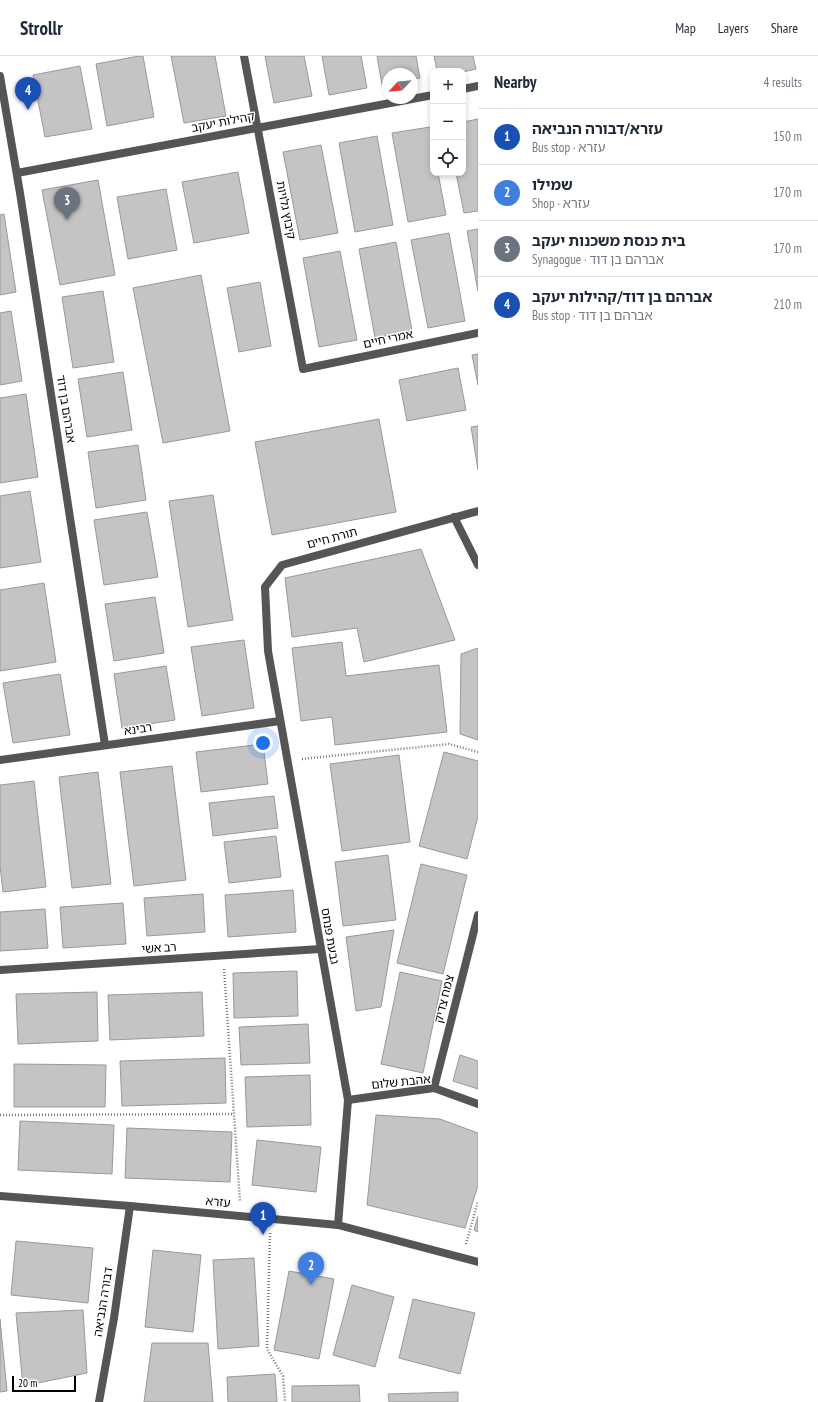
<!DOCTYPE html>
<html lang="en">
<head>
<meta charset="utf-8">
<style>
	body { margin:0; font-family:"PT Sans Narrow","Noto Sans Hebrew",sans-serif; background:#f2f2f3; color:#1f2937 }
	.controls { position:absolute; right:12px; top:12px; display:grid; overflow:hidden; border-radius:8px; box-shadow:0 2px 6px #0003 }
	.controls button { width:36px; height:36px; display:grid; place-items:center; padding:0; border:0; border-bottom:1px solid #e0e1e3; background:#fff; color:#1f2937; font:20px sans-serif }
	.compass { position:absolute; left:382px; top:12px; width:36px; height:36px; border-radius:50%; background:#fff; box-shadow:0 2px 6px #0003; rotate:244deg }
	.scale { position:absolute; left:12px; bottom:10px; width:64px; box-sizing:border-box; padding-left:4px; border:2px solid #000; border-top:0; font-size:11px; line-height:14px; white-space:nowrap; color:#000; -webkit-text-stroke:3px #fff; paint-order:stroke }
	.you { position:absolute; left:263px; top:687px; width:14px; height:14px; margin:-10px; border:3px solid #fff; border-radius:50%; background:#1a73e8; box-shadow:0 0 0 6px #1a73e833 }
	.badge { display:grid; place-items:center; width:26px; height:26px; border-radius:50%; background:#111827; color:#fff; font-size:13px; font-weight:700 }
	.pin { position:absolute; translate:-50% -33px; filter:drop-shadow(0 1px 2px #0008) }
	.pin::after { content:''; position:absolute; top:21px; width:14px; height:12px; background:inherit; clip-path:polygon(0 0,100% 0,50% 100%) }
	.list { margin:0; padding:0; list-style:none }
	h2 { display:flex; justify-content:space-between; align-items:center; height:52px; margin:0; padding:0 16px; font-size:17px }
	h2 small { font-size:13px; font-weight:400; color:#747a83 }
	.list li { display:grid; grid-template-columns:26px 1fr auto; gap:12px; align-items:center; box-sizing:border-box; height:56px; padding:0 16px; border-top:1px solid #e0e1e3 }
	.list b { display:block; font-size:15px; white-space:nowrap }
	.list p { margin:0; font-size:13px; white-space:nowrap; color:#747a83 }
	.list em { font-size:13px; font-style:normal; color:#747a83 }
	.icon { flex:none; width:22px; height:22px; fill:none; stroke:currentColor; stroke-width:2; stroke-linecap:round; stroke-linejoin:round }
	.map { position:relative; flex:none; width:478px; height:1346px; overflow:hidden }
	header { display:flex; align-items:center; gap:24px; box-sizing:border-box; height:56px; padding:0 20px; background:#fff; border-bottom:1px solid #e0e1e3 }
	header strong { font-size:19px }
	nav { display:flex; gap:22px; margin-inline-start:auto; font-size:14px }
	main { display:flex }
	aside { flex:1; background:#fff }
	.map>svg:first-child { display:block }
</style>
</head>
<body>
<header>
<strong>Strollr</strong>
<nav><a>Map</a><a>Layers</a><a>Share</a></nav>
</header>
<main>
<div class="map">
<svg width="478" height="1346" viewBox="0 0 478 1346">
	<rect width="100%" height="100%" fill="#fff"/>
	<g fill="#c4c4c4" stroke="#999">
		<polygon points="139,0 143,0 154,61 107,70 96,8"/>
		<polygon points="171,0 215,0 226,60 184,67"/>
		<polygon points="265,0 304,0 312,40 274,47"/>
		<polygon points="322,0 361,0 367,32 329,39"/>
		<polygon points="377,0 416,0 420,22 412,23 412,18 388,18 388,28 382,29"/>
		<polygon points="434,0 473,0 476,13 463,16 437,15"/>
		<polygon points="80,10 92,73 45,81 33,19"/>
		<polygon points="478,63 478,155 464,157 456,117 463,117 463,66"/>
		<polygon points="430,71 433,89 433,117 438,117 446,159 408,166 392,77"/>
		<polygon points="377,80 393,169 355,176 339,87"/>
		<polygon points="321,89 338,177 300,184 283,96"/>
		<polygon points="238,116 249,177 194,187 182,126"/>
		<polygon points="98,124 115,219 60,229 42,134"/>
		<polygon points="166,133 177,194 128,203 117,141"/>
		<polygon points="4,158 16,236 0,239 0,159"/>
		<polygon points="478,173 478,235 467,175"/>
		<polygon points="449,177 465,265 428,272 411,184"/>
		<polygon points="396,186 412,275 375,282 359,193"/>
		<polygon points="340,195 357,284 319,291 303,202"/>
		<polygon points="201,219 230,375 163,387 133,232"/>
		<polygon points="260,226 271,290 239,296 227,232"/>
		<polygon points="103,235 114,306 73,312 62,241"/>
		<polygon points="11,255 22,325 0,329 0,257"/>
		<polygon points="478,298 478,329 472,299"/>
		<polygon points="458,312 466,354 407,365 399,324"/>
		<polygon points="123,316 132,374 87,381 78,323"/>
		<polygon points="26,338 38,421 0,427 0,342"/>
		<polygon points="379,363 396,456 272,479 255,386"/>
		<polygon points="478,370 478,414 471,371"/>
		<polygon points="138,389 146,444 96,452 88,396"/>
		<polygon points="30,435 41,506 0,512 0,440"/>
		<polygon points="213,439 233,564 188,571 169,445"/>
		<polygon points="147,456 158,521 104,529 94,464"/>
		<polygon points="421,493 455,584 364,606 357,572 292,581 285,522"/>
		<polygon points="44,527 56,606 0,615 0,534"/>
		<polygon points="155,541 164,597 114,605 105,548"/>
		<polygon points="244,584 254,652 202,660 191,591"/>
		<polygon points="342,586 346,620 439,609 447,676 335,689 332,661 301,665 292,592"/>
		<polygon points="478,592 478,684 460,678 461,598"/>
		<polygon points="166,610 175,664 122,672 114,618"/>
		<polygon points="60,618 70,679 13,687 3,627"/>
		<polygon points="263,688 268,728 201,736 196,696"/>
		<polygon points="444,696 478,705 478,760 467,803 419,790"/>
		<polygon points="399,699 410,786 342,795 330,708"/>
		<polygon points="172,710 186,824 134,830 120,716"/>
		<polygon points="98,716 111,828 72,832 59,721"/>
		<polygon points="34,725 46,831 3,836 0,810 0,729"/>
		<polygon points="274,740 278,772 213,780 209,747"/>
		<polygon points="276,780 281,821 229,827 224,786"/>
		<polygon points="388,799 396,864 343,870 335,806"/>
		<polygon points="421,808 467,819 443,918 397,907"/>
		<polygon points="293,834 296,876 228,881 225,839"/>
		<polygon points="203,838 205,876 147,880 144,842"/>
		<polygon points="123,847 126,888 63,892 60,851"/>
		<polygon points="45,853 48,892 0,895 0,856"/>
		<polygon points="394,874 381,951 356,955 346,881"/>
		<polygon points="297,915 298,960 234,962 233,917"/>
		<polygon points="400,916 442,925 423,1017 381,1008"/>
		<polygon points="97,936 98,985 18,988 16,938"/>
		<polygon points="202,936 204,980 110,984 108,939"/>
		<polygon points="308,968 310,1007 241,1009 239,971"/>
		<polygon points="460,999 478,1005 478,1033 453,1025"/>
		<polygon points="225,1002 226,1047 122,1050 120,1005"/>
		<polygon points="14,1008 106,1009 105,1051 14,1051"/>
		<polygon points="310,1019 311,1069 247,1071 245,1021"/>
		<polygon points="376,1059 440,1063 478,1077 478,1129 465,1172 367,1149"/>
		<polygon points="20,1065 114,1069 112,1118 18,1114"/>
		<polygon points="127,1072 232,1076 230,1126 125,1122"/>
		<polygon points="257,1084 321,1091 316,1136 252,1129"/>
		<polygon points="478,1160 478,1176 474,1174"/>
		<polygon points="16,1185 93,1192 88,1247 11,1239"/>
		<polygon points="153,1194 201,1199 193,1276 145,1271"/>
		<polygon points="254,1202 259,1290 218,1293 213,1204"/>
		<polygon points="289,1215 334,1223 319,1303 274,1294"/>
		<polygon points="352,1229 394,1241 375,1311 333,1299"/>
		<polygon points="413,1243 475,1257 460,1318 399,1302"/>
		<polygon points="83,1254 87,1317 23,1330 16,1257"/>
		<polygon points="0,1263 7,1335 0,1336"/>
		<polygon points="152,1287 208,1287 213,1346 144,1346"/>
		<polygon points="275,1318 277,1346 228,1346 227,1321"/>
		<polygon points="359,1329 360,1346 292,1346 292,1330"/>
		<polygon points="458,1336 458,1346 389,1346 388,1338"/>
	</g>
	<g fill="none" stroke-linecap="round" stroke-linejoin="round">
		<g stroke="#777" stroke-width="2.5" stroke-dasharray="1 2" stroke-linecap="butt">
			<polyline points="302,703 449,688 478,696"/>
			<polyline points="224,913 240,1146"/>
			<polyline points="0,1059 233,1058"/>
			<polyline points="270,1177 267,1293 283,1320 285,1346"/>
			<polyline points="466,1188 478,1145"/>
		</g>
		<g stroke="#555" stroke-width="8">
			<polyline points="244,0 303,313 478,277"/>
			<polyline points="0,20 20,137 105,689"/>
			<polyline points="463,33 478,30"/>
			<polyline points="17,117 433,39"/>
			<polyline points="454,461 478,509"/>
			<polyline points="0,704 280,665"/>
			<polyline points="0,914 320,893"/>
			<polyline points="434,1032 478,859"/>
			<polyline points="348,1044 434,1032 478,1048"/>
			<polyline points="338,1169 348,1044 268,595 265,531 282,509 478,455"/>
			<polyline points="99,1346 114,1262 130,1150"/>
		</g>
		<polyline stroke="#555" stroke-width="8" points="0,1140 130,1150 338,1169 478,1206"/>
	</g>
	<g text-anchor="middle" stroke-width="3" stroke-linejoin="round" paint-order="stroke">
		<g font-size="12" fill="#000" stroke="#fff">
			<text transform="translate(223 66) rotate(-11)" y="4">קהילות יעקב</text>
			<text transform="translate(286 154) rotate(79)" y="4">קיבוץ גלויות</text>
			<text transform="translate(388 283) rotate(-12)" y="4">אמרי חיים</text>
			<text transform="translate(66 353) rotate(81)" y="4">אברהם בן דוד</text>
			<text transform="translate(332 482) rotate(-15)" y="4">תורת חיים</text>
			<text transform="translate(138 673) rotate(-8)" y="4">רבינא</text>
			<text transform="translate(330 880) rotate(80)" y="4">גבעת פנחס</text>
			<text transform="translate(159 892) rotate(-4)" y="4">רב אשי</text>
			<text transform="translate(444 943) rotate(-76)" y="4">צמח צדיק</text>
			<text transform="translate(401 1026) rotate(-6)" y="4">אהבת שלום</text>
			<text transform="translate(218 1146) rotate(6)" y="4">עזרא</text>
			<text transform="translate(103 1246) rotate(-81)" y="4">דבורה הנביאה</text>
		</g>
	</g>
</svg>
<div class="controls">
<button>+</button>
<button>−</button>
<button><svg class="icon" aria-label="locate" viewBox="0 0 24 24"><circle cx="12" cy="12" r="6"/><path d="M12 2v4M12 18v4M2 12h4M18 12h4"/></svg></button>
</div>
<svg class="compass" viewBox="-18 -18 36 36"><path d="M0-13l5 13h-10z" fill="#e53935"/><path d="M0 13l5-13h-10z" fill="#747a83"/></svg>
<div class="scale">20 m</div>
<div class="you"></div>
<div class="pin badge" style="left:263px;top:1179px;background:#1a4fb4">1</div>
<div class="pin badge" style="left:311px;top:1229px;background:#3f7fe0">2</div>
<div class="pin badge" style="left:67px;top:164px;background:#6b7280">3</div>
<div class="pin badge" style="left:28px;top:54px;background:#1a4fb4">4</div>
</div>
<aside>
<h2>Nearby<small>4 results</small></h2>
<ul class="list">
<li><span class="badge" style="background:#1a4fb4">1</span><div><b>עזרא/דבורה הנביאה</b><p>Bus stop · עזרא</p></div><em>150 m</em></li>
<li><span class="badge" style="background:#3f7fe0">2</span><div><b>שמילו</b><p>Shop · עזרא</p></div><em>170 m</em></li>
<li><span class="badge" style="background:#6b7280">3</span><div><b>בית כנסת משכנות יעקב</b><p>Synagogue · אברהם בן דוד</p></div><em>170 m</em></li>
<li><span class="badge" style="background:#1a4fb4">4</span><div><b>אברהם בן דוד/קהילות יעקב</b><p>Bus stop · אברהם בן דוד</p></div><em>210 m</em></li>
</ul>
</aside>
</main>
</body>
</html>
